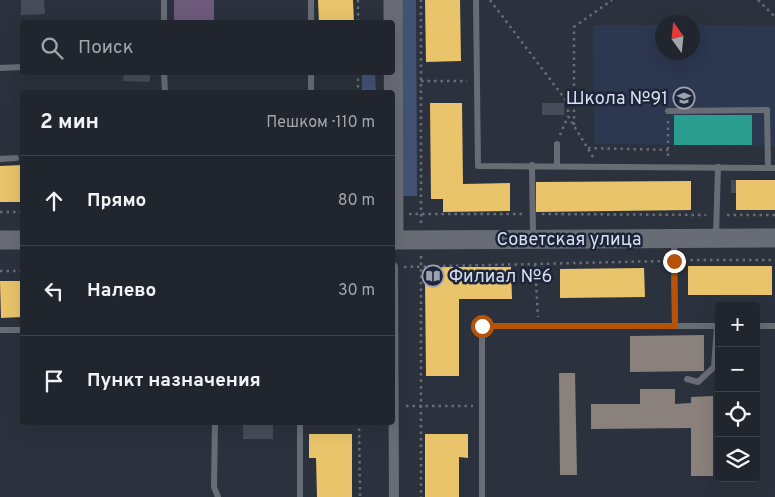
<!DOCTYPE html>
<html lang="ru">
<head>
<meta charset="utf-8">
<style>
	body { margin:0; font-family:Overpass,sans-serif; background:#2d323a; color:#f1f3f6 }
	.controls { position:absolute; right:15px; bottom:15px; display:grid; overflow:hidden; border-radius:5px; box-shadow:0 5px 20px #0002 }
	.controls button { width:45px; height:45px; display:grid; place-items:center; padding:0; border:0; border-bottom:1px solid #3e434a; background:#21262e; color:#f1f3f6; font:25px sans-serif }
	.compass { position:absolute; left:655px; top:15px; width:45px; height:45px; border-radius:50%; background:#21262e; box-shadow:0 5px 20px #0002; rotate:345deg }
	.stop { position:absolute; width:15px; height:15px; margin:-11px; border:4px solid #b45309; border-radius:50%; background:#fff }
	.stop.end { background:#b45309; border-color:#fff; box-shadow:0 1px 5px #0008 }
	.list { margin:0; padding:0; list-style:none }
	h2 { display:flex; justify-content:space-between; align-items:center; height:65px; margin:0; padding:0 20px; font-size:21px }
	h2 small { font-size:16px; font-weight:400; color:#a2a5aa }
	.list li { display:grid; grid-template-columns:32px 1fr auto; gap:15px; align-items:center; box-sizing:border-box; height:90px; padding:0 20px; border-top:1px solid #3e434a }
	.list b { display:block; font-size:19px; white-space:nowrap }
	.list em { font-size:16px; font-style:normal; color:#a2a5aa }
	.icon { flex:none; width:28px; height:28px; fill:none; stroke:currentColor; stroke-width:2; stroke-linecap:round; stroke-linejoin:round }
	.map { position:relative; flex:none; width:775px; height:497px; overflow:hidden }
	.search { position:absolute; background:#21262e; box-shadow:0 5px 20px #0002; left:20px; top:20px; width:375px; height:55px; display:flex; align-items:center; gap:12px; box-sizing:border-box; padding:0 18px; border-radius:5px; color:#a2a5aa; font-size:19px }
	.panel { position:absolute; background:#21262e; box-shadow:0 5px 20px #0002; left:20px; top:90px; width:375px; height:335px; border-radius:5px }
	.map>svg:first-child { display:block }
</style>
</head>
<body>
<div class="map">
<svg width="775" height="497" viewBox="0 0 775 497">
	<rect width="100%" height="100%" fill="#2c323d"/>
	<polygon fill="#2c3750" points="593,25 662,25 662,52 692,52 693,25 775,26 775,146 594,144"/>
	<g fill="#435376">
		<polygon points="397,0 416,0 417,196 398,196"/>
		<polygon points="362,73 372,73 375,75 376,92 362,92"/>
	</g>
	<g fill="#e9c46a">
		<polygon points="318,0 353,0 354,22 319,22"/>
		<polygon points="425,0 460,0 461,61 426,62"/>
		<polygon points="430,103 462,103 463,184 510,183 510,211 443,212 443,199 431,199"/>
		<polygon points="22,165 22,202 0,202 0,166"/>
		<rect x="736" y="180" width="39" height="30"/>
		<polygon points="691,181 691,210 536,212 536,182"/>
		<rect x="688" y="266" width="84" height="29"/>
		<polygon points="443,267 511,267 512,299 459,299 459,376 426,376 425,280 429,272 434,269"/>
		<polygon points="644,268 645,297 560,298 560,269"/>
		<polygon points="0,281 22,281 22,317 1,318"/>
		<polygon points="309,434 352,434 352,497 317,497 316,458 309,458"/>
		<polygon points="425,434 468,434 468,458 459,457 459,497 425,497"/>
	</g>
	<rect fill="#6d597a" x="174" y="0" width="40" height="22"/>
	<rect fill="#2a9d8f" x="674" y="115" width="78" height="30"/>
	<g fill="#8a817c">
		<polygon points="704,335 704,371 630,372 630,336"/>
		<polygon points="559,373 575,373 577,475 560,475"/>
		<polygon points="640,389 675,389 675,404 691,403 691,397 713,396 713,476 691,476 691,428 591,429 591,404 640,404"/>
	</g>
	<g fill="#464c59">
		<polygon points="21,0 44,0 45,14 21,15"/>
		<polygon points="124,72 150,72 150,82 123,81"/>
		<rect x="542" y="103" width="22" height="12"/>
		<rect x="731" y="180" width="5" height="13"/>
		<rect x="243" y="422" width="30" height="17"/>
	</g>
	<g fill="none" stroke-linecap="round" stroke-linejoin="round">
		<g stroke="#686d75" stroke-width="2.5" stroke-dasharray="2.5 4" stroke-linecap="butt">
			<polyline points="358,0 358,22"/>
			<polyline points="490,0 568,103 574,103"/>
			<polyline points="758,0 775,17"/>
			<polyline points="358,72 358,92"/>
			<polyline points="421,81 467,81"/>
			<polyline points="568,103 568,116 593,157"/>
			<polyline points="668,121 668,158"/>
			<polyline points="574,125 574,27 612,0"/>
			<polyline points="560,135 568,116"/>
			<polyline points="588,148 668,150"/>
			<polyline points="0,212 22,212"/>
			<polyline points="409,214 524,214"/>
			<polyline points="542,214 706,215"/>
			<polyline points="727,215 775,215"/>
			<polyline points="421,223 421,0"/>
			<polyline points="421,256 421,497"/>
			<polyline points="684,260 775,260"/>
			<polyline points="535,264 538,317"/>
			<polyline points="404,267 664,261"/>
			<polyline points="0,271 22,271"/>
			<polyline points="406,406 473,406"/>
			<polyline points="359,422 360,497"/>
		</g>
		<g stroke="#686d75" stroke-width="6">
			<polyline points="164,0 164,22"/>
			<polyline points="311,0 311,22"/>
			<polyline points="476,0 478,166 775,168"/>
			<polyline points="0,68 22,67"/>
			<polyline points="164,72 165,92"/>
			<polyline points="311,72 311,92"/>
			<polyline points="668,111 767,110 768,168"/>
			<polyline points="557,144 557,166"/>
			<polyline points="0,159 16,158"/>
			<polyline points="532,165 533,237"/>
			<polyline points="716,236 718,167"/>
			<polyline points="674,239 675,326"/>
			<polyline points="756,326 775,326"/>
			<polyline points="0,330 22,330"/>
			<polyline points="687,379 698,382 714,367 717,326"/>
			<polyline points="215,422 214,487 218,497"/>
			<polyline points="300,497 300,422"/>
			<polyline points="482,497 482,326 719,326"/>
		</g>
		<polyline stroke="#686d75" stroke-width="10" points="393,267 394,497"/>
		<g stroke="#686d75" stroke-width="19">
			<polyline points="393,0 394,240"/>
			<polyline points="0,240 22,240"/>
			<polyline points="392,240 775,238"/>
		</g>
	</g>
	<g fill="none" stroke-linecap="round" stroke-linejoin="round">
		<polyline stroke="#b45309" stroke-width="6" points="482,326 675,326 674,261"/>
	</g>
	<defs>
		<g id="school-ring" transform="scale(1.125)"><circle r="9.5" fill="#1c2539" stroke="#9ca2af" stroke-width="1.5"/><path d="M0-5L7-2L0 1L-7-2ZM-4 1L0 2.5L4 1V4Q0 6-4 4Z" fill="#9ca2af"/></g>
		<g id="library-ring" transform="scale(1.125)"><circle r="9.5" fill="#1c2539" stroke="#9ca2af" stroke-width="1.5"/><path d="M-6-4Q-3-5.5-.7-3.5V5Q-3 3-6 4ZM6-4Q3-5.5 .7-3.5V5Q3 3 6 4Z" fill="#9ca2af"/></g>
	</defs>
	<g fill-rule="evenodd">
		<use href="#school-ring" x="684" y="98"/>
		<use href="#library-ring" x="433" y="276"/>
	</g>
	<g text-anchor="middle" stroke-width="5" stroke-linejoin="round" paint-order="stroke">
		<g font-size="18" fill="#d9dfed" stroke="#1c2539" text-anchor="end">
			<text x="668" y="104">Школа №91</text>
			<text x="449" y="282" text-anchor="start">Филиал №6</text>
		</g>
		<g font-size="18" fill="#d9dfed" stroke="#1c2539">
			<text x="569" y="245">Советская улица</text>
		</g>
	</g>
</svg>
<div class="controls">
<button>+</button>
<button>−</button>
<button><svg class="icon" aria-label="locate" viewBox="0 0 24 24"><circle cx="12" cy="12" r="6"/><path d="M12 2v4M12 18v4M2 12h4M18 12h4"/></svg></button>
<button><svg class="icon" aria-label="layers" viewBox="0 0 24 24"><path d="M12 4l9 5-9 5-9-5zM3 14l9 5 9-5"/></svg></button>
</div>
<svg class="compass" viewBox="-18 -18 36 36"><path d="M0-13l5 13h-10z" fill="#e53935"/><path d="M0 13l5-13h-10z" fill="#a2a5aa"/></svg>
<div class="stop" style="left:482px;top:326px"></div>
<div class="stop end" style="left:674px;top:261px"></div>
<div class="search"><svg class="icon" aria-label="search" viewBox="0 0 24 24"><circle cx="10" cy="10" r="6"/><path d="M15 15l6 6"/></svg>Поиск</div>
<section class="panel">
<h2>2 мин<small>Пешком · 110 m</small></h2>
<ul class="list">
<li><svg class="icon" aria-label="ahead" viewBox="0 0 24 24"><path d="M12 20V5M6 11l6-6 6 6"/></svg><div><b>Прямо</b></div><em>80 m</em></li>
<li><svg class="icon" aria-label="left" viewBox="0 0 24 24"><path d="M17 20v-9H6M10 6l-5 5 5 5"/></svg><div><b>Налево</b></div><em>30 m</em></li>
<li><svg class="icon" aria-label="arrive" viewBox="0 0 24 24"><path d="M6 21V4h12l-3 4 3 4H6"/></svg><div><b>Пункт назначения</b></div></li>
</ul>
</section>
</div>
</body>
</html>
